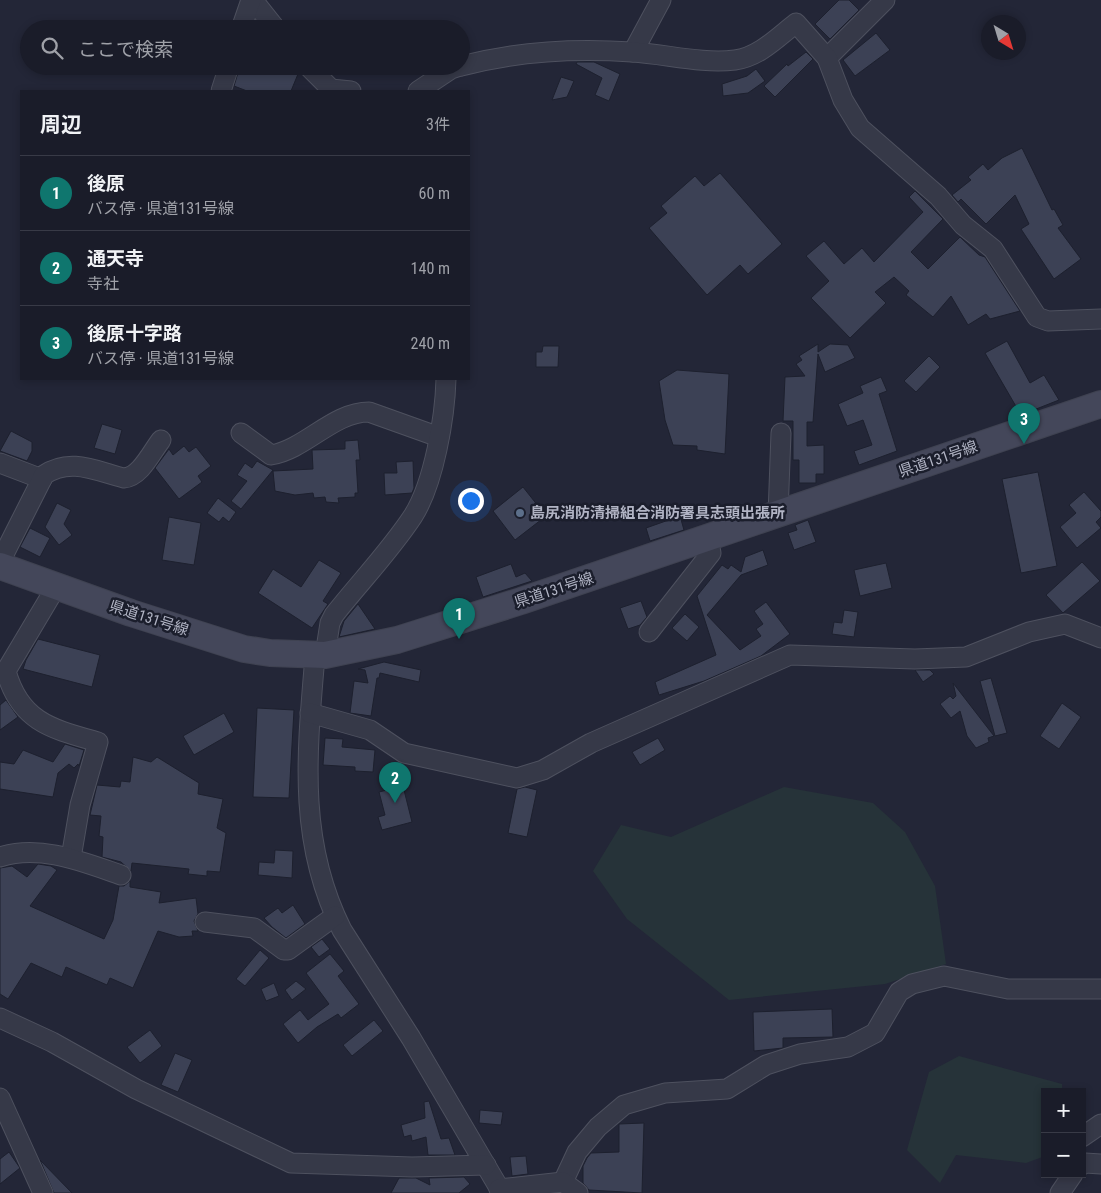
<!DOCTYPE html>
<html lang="ja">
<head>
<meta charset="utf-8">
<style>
	body { margin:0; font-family:"Roboto Condensed","Noto Sans JP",sans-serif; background:#232531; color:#f1f3f6 }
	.controls { position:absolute; right:15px; bottom:15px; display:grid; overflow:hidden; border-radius:0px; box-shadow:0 2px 8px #0003 }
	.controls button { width:45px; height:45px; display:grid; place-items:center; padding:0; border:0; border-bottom:1px solid #383a46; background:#1a1c29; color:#f1f3f6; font:25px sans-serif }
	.compass { position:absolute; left:981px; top:15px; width:45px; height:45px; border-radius:50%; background:#1a1c29; box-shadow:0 2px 8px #0003; rotate:142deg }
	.you { position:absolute; left:470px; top:500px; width:18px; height:18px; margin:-12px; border:4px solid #fff; border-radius:50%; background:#1a73e8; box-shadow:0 0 0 8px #1a73e833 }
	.badge { display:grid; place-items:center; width:32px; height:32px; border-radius:50%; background:#0f766e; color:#fff; font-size:16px; font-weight:700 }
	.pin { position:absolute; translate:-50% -41px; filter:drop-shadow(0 1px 2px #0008) }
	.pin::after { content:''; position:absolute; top:26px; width:18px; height:15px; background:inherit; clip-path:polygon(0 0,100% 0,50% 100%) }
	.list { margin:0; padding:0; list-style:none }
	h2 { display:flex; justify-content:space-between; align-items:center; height:65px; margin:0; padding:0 20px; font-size:21px }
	h2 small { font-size:16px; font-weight:400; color:#9fa1a8 }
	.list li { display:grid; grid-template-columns:32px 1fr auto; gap:15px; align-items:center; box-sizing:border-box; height:75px; padding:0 20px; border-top:1px solid #383a46 }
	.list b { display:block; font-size:19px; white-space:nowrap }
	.list p { margin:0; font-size:16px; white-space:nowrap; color:#9fa1a8 }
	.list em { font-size:16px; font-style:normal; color:#9fa1a8 }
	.icon { flex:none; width:28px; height:28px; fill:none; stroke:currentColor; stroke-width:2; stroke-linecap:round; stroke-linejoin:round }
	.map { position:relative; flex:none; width:1101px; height:1193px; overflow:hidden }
	.search { position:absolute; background:#1a1c29; box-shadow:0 2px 8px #0003; left:20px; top:20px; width:450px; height:55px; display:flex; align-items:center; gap:12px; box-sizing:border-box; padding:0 18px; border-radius:28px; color:#9fa1a8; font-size:19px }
	.panel { position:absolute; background:#1a1c29; box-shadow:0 2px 8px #0003; left:20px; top:90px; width:450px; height:290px; border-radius:0px }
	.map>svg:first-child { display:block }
</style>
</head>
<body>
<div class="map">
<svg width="1101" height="1193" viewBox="0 0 1101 1193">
	<rect width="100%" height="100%" fill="#232637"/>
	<g fill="#263339">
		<polygon points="784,787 873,803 905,832 935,886 946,964 885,984 729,1000 627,919 593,871 621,825 671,837"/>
		<polygon points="959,1056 1062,1084 1062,1092 1045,1092 1045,1156 1026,1163 956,1155 940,1183 907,1150 929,1072"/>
	</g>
	<g fill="#3c4155" stroke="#1d202e">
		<polygon points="839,0 849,0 859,10 830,39 815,24"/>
		<polygon points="876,33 890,50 855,76 843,60"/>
		<polygon points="806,52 813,59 775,97 764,86 787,64 788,66"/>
		<polygon points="577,62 594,62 620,74 609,101 595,95 602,78 576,64"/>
		<polygon points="240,66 259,66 275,73 278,66 291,66 298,74 291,91 247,91 234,86"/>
		<polygon points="756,69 765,81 748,93 723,96 722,84 747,76"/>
		<polygon points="561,77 574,81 567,97 552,100"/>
		<polygon points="1022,148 1052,210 1054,209 1063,225 1058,228 1081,259 1054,279 1021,229 1029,224 1015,195 986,224 961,199 958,202 952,195 971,180 968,177 983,164 988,170 1002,158"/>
		<polygon points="720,173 782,244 748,274 740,265 707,295 649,228 667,213 661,206 695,176 704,186"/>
		<polygon points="915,191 943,219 911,252 928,269 960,237 979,255 985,257 1020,311 990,319 986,314 968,325 951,296 933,317 906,295 909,291 894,277 875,292 886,303 850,338 811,298 829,281 806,256 824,241 844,264 862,248 874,262 923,212 909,197"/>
		<polygon points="1007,341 1030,383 1044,375 1059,400 1021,415 985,353"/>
		<polygon points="818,344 818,352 830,344 848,345 855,358 825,372 818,354 813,422 807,422 807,446 824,445 824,474 816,474 816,483 799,483 799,460 793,460 793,421 783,421 785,377 805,376 796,364 802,360 799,356"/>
		<polygon points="543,346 559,346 558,367 536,367 536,352 542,352"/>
		<polygon points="929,356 940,367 916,392 904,381"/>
		<polygon points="677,370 729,374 725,454 697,450 697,446 673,445 665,420 659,381"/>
		<polygon points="881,377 887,391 879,394 897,451 859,465 854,451 872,445 863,420 847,426 838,404 863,393 860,386"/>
		<polygon points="102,424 122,430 115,454 94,448"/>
		<polygon points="11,431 32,442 32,451 27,461 0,451"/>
		<polygon points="358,440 360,460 356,460 358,493 355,493 355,497 338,498 339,503 326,502 325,497 314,498 313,493 295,495 275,491 273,471 313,469 312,450 345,449 345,441"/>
		<polygon points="184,446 189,452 196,447 211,466 198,476 202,482 179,499 155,468 169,449 173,455"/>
		<polygon points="257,461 273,470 241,509 231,501 247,481 237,475 245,463 252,468"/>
		<polygon points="413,461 414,488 412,493 385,495 384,473 397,473 396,462"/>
		<polygon points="1038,472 1057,566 1021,573 1002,479"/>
		<polygon points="523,487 546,516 515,540 493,511"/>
		<polygon points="1084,492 1101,511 1101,517 1096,522 1101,528 1077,548 1060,527 1076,513 1069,505"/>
		<polygon points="218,498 236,512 229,522 223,517 219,522 207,513"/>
		<polygon points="57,503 71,510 64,524 72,535 59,545 45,527"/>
		<polygon points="680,516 684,530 650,541 646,528"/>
		<polygon points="169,517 201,523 194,565 162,560"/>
		<polygon points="808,520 816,542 794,550 788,533 797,530 795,525"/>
		<polygon points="30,528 50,538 40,557 20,547"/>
		<polygon points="763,550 768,565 741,575 707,615 740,650 761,636 756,629 763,624 754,611 766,602 790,634 761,656 704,681 659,695 655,682 716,655 697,596 722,565 728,569 731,565 741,572 745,557"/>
		<polygon points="319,560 341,573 323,601 328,604 312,628 258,593 273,569 301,587"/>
		<polygon points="1082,562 1100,581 1063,613 1046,595"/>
		<polygon points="886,563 892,588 860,596 854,570"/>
		<polygon points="511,564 516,577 525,573 532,581 483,597 476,577"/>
		<polygon points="641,601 647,617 640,625 628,629 620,608"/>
		<polygon points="358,604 375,629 339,637 344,621"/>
		<polygon points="844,610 858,612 854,637 832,634 834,622 842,623"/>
		<polygon points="685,614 699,627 687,641 672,628"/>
		<polygon points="38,639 100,655 92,687 23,669 26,660"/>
		<polygon points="384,662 421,670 419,682 380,673 379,678 377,678 371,716 350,713 354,681 368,683 365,670 358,669"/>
		<polygon points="915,670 930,670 934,674 923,682"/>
		<polygon points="991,678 1007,733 995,736 980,681"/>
		<polygon points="953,683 994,736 988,738 989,742 976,748 967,736 960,711 951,718 940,704 950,696 953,699 956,696"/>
		<polygon points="6,700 18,717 0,730 0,705"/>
		<polygon points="1062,703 1081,717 1059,749 1040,736"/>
		<polygon points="257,708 294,710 289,798 253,797"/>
		<polygon points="224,713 234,732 194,755 183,736"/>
		<polygon points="325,738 343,739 342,747 375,750 373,772 355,771 355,767 323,765"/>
		<polygon points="658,738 665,750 640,765 632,752"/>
		<polygon points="65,744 84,750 79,766 78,764 74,768 69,764 58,773 53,797 0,789 0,762 14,764 23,750 53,762"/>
		<polygon points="133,757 151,762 157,757 199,783 198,794 223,799 217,828 226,833 220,872 207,871 207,876 188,874 189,869 132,863 131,871 121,862 102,857 103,837 99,836 101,816 90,815 97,785 120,787 121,781 130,782"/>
		<polygon points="403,786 412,822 382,830 378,817 385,815 379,792"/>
		<polygon points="525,787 537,790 527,837 508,833 517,789"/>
		<polygon points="275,850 293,851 292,878 258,875 259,862 274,863"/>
		<polygon points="38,864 51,866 57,870 30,906 104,939 113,920 119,886 124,886 130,881 130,887 161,892 159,903 196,898 198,914 194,921 198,931 192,931 193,936 179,937 158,931 133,988 110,978 107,985 66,967 62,977 31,963 8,999 0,994 0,868 12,866 27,877"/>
		<polygon points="293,905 305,924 286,938 272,927 264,918 278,908 282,913"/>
		<polygon points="322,939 330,949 319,957 311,947"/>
		<polygon points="260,950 269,958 245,986 236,979"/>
		<polygon points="330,954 344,971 338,976 359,1004 341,1018 338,1014 317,1027 298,1043 283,1024 300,1010 308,1020 329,1004 306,973"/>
		<polygon points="296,981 306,989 292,1000 285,990"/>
		<polygon points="274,983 279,996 266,1001 261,989"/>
		<polygon points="832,1009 833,1037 783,1038 783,1048 754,1051 753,1012"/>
		<polygon points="374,1020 383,1031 352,1056 343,1045"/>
		<polygon points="150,1030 162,1046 140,1063 127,1047"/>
		<polygon points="175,1053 192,1060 178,1092 161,1085"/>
		<polygon points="429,1101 441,1139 449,1138 455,1155 428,1155 426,1137 412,1141 411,1135 404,1137 401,1125 425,1118 424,1102"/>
		<polygon points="480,1110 503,1112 501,1125 479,1123"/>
		<polygon points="644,1123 642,1193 589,1190 583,1183 583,1166 587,1158 591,1153 619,1152 619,1124"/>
		<polygon points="9,1152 20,1168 0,1184 0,1159"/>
		<polygon points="526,1156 528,1174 512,1176 510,1157"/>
		<polygon points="40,1160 72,1193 54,1193"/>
		<polygon points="464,1177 470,1184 459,1193 391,1193 399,1178 416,1178 430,1185 429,1178"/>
	</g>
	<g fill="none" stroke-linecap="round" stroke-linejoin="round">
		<g stroke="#4e515f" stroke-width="21">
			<g id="street">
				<polyline points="253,0 276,29"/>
				<polyline points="241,29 251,0"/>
				<polyline points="633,52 661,0"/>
				<polyline points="827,58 885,0"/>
				<polyline points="308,66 331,89 351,91"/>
				<path d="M461,66c57,-15 112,-18 171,-14 34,2 69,12 103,8 24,-3 43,-23 61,-37l31,35 16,42 17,28 78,68 25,29 30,24 44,68 11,4 53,-2"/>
				<polyline points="221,91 229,66"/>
				<polyline points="418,91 451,69 460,66"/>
				<path d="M241,433l30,22c35,-6 62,-43 98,-43l70,25"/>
				<polyline points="0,463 42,479"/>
				<polyline points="778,515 781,433"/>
				<path d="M0,562l44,-87c26,-18 52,-4 80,3 16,-1 27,-25 37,-38"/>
				<path d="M56,587l-50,84c14,51 46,58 92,71l-18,63 -9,53"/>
				<polyline points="649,632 711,553 708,539"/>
				<path d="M325,655l5,-32 4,-8c26,-33 56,-64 79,-99 21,-33 32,-99 33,-137"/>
				<path d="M315,656c-8,96 -18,185 27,274l69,108 91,155"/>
				<polyline points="310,713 370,730 404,753 517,778 543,770 591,743 790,655 915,659 966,657 1029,632 1065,624 1101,638"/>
				<path d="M0,857c40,-13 83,5 121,18"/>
				<polyline points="205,922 254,928 284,950 288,950 335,916"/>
				<polyline points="0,1018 52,1042 136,1089 291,1163 412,1167 486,1165"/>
				<polyline points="0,1098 43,1193"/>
				<polyline points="1082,1137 1101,1124"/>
				<polyline points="1082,1165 1085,1163 1101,1164"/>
				<polyline points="563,1182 577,1152 598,1127 624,1105 665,1093 727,1089 766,1065 800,1054 848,1047 875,1033 899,992 912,984 944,976 1008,989 1101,989"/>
				<polyline points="499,1189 563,1182 578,1193"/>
				<polyline points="1060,1193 1073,1174"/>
			</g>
		</g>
		<g stroke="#3f4251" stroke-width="28">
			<polyline id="secondary" points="0,566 131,613 244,649 270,653 325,655 397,640 521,601 1101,404"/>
		</g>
		<use href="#street" stroke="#363948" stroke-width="19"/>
		<use href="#secondary" stroke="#44475a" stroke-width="26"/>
	</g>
	<circle fill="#5c6f8a" stroke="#1b1e2c" stroke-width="2" cx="520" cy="513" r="5"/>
	<g text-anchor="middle" stroke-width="5" stroke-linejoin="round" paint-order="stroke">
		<g font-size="15" fill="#b1b4c4" stroke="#1b1e2c">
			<text transform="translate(938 459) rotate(-19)" y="5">県道131号線</text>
			<text transform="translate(554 590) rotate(-18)" y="5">県道131号線</text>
			<text transform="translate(149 618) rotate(18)" y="5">県道131号線</text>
		</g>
		<g font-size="15" font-weight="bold" fill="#b1b4c4" stroke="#1b1e2c" text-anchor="start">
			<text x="530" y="518">島尻消防清掃組合消防署具志頭出張所</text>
		</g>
	</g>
</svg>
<div class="controls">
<button>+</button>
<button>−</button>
</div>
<svg class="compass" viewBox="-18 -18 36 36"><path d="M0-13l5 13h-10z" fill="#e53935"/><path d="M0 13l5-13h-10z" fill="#9fa1a8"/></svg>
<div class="you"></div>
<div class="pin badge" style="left:459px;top:639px">1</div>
<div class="pin badge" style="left:395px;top:803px">2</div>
<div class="pin badge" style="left:1024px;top:444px">3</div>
<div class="search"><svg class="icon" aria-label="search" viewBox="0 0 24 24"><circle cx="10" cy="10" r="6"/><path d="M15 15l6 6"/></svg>ここで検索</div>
<section class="panel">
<h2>周辺<small>3件</small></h2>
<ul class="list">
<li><span class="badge">1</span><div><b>後原</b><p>バス停 · 県道131号線</p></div><em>60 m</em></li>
<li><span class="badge">2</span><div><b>通天寺</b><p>寺社</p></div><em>140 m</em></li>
<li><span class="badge">3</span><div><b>後原十字路</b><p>バス停 · 県道131号線</p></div><em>240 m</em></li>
</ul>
</section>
</div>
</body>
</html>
